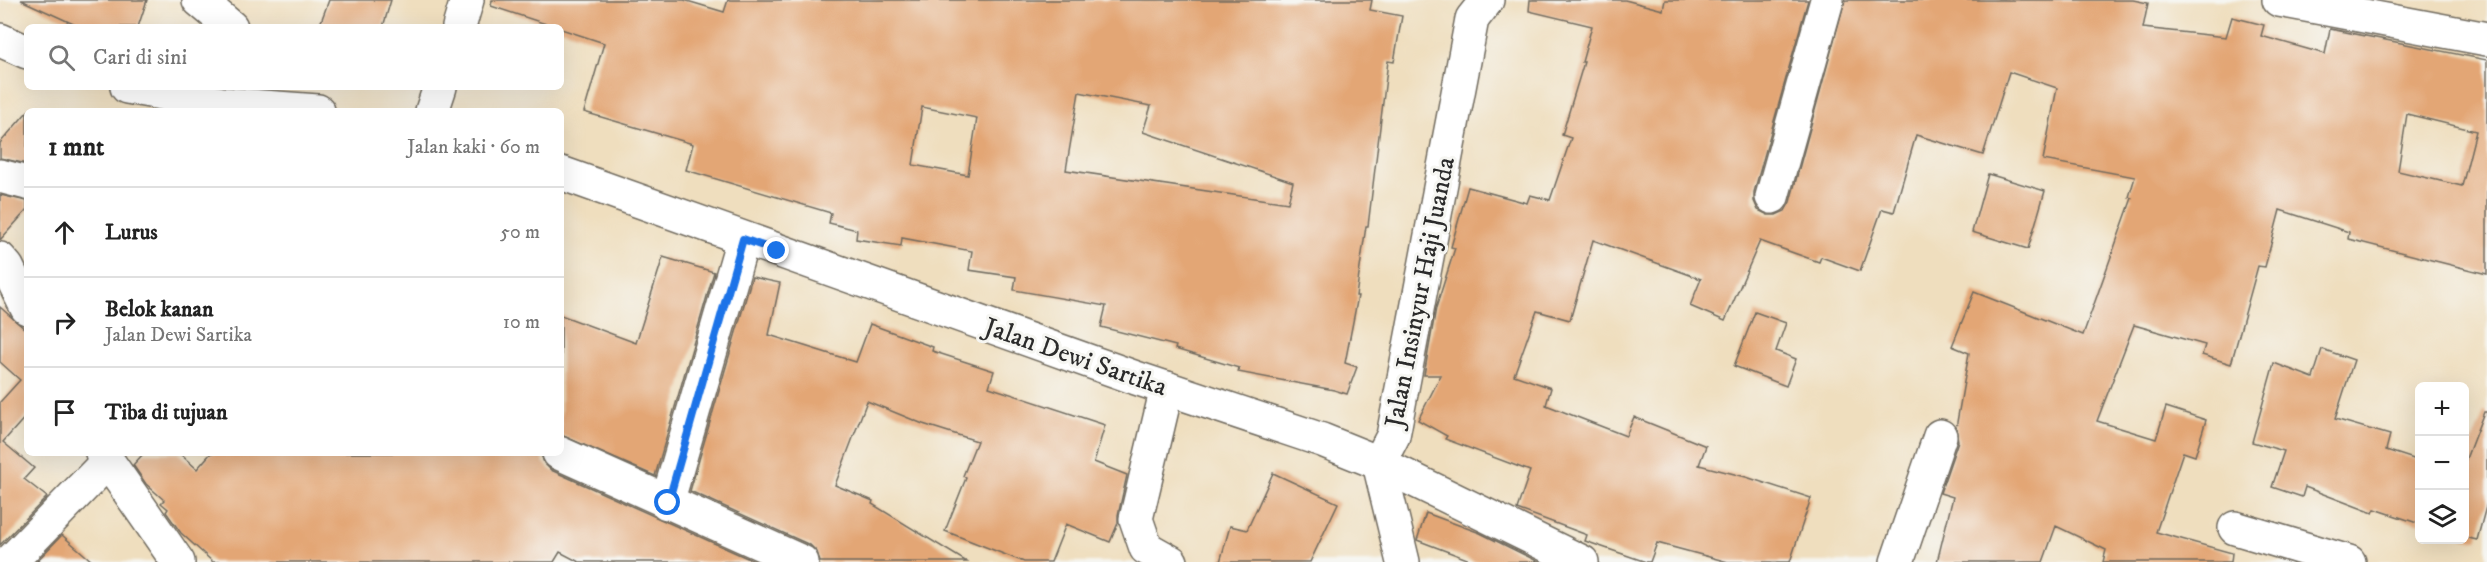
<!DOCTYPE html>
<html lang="id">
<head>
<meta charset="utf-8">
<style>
	body { margin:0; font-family:"IM FELL DW Pica",serif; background:#f6f6f6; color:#222 }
	.controls { position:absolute; right:18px; bottom:18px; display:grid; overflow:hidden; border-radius:9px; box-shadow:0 6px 24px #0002 }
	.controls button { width:54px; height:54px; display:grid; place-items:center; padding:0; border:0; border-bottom:2px solid #e0e0e0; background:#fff; color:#222; font:30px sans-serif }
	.stop { position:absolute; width:18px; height:18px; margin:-14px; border:4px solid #1a73e8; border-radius:50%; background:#fff }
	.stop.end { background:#1a73e8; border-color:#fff; box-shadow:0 2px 6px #0008 }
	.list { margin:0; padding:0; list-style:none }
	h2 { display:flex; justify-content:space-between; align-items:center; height:78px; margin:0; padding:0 24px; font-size:26px }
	h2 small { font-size:20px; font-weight:400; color:#767676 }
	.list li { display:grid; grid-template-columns:39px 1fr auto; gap:18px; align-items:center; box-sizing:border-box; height:90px; padding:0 24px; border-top:2px solid #e0e0e0 }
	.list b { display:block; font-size:22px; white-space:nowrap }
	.list p { margin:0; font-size:20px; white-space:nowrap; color:#767676 }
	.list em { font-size:20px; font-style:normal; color:#767676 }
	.icon { flex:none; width:33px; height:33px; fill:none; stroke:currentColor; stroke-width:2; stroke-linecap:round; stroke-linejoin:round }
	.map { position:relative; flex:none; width:2487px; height:562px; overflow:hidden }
	.search { position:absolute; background:#fff; box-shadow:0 6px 24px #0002; left:24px; top:24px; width:540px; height:66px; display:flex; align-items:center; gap:15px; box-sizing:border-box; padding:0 21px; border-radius:9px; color:#767676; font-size:22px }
	.panel { position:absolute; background:#fff; box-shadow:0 6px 24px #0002; left:24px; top:108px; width:540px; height:348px; border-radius:9px }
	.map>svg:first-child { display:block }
</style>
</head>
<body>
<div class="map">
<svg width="2487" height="562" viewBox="0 0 2487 562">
	<rect width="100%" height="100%" fill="#f6f6f2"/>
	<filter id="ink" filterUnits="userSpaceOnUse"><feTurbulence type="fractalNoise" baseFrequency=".0167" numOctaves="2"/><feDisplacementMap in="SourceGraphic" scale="12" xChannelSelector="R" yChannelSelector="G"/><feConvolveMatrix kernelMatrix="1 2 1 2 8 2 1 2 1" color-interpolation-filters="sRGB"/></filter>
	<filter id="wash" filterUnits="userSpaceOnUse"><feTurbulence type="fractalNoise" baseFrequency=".008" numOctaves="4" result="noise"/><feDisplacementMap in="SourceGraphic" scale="24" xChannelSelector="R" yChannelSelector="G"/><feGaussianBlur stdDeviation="1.35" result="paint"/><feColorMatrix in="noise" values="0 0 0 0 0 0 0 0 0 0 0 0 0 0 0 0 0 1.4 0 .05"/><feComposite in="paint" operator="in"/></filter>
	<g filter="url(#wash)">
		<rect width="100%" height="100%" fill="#efdebe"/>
		<g id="blocks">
			<g fill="#e3a674" fill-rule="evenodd">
				<polygon points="21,0 147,0 138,27 80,27"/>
				<polygon points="329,0 391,0 383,27 319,27"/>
				<path d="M492,0h192l40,12 4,-12h644l-2,10 32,6 -8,46 -6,-1 -20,165h-2l-10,70h2l-13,67 12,4 -10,27 -13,-4 -96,-18 1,-4 -64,-19 1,-3 -75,-19 5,-21 -92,-16 2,-13 -47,-7 3,-19 -70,-13 -1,8 -45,-7 1,-9 -28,-7 2,-10 -145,-43 7,-26 -109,-32 20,-69 -113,-37zM1079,92l72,14 -8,26 150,50 -5,21 -222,-33zM922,107l55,11 -9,57 -55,-10z"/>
				<path d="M1530,0h95l38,10 2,-10h143l-54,192v9l4,9 10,5h8l9,-4 5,-9 55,-202h288l15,3 -5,25 83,9 6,-20 32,8 -3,11 64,18 5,-25 157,31v214l-139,-35 1,-7 -69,-22 -15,57 -7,-1 -27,98 -29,-9 3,-10 -71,-20 -37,96 59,18 10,-32 40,13 -11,36 -12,-4 -27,80 76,21 -1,9h-128l3,-12 -50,-24 -13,36h-106l16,-65 -13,-4 18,-52 -2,-13 13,-75 -17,-7 22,-54 109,43 49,-137 -3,-1 6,-20 -92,-17 14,-72 -48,-16 -26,83 -67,-20 -22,77 -12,-3 -22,62 -39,-14 -2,5 -59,-21 -35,80 -35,-15 11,-27 -108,-39 -23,80 -33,-9 -23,64 37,13 -5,17 80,31 8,-19 72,29 -7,19 47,12 65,21 -21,64h-62l-71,-19 -7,19h-4l-61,-21 2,-6 -70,-26 13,-38 -85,-32 2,-3 -29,-16 23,-45h-17l12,-67 19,-60 -4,-1 17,-60 59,16 3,-8 20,5 21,-62 -9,-3 22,-73h-2l10,-36 -63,-15zM2407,114l69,17 -14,55 -64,-15z"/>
				<polygon points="27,112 27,164 0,158 0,143"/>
				<polygon points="1988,174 2045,191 2028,249 1972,232"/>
				<polygon points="0,195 27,201 27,210 0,240"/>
				<polygon points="663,257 714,272 655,476 561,435 561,315 636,343"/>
				<polygon points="752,277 780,283 769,335 856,362 870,324 933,347 932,351 994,371 989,387 1105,425 1094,462 1127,475 1118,515 1118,523 1110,542 1066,524 1051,562 1024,562 945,531 966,478 963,476 977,441 923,424 867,401 835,485 873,501 872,504 967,562 820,562 817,552 810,545 690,491"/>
				<polygon points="0,307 27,331 27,415 3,442 34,468 24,479 47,497 0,545 0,402 20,380 0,362"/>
				<polygon points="1755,312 1786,323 1776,351 1796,359 1786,386 1734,366"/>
				<polygon points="2322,349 2354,360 2335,419 2390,435 2386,450 2420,461 2420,524 2375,509 2373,513 2305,487 2302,497 2272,487 2284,451 2252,442 2274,363 2313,378"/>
				<polygon points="2484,412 2487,412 2487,503 2477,540 2464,537 2464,464"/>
				<polygon points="144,453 179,453 197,469 211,453 541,453 544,463 551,470 756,562 579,562 560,552 554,562 213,562 181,533 166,512 168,509 161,503 164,500 146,484 133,465"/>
				<polygon points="1273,473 1338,503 1310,562 1220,562 1230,526 1247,530"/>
				<polygon points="1426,513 1480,533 1539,562 1475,562 1417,540"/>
				<polygon points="62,535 93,562 36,562"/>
			</g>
		</g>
	</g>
	<g filter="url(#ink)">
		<use href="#blocks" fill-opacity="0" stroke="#706a5e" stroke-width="1.5"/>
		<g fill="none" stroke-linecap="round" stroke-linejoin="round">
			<g stroke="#706a5e" stroke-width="36">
				<g id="minor">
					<polyline points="199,0 231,27"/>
					<polyline points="459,27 467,0"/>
					<polyline points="0,40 27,52"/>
					<polyline points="127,87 223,104 318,111"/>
					<polyline points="432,111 440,87"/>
					<polyline points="561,173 1136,378 1322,440 1379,463 1582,562"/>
					<polyline points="0,176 27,183"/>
					<polyline points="1772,197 1827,0"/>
					<polyline points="0,259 7,267 27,308"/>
					<polyline points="1167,388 1136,519 1146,548 1171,562"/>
					<polyline points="102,453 178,562"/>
					<polyline points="559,453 802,562"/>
					<polyline points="667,503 743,239"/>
					<polyline points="2235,528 2349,562"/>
					<polyline points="10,562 107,462"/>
					<polyline points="1403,562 1379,463 1393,436 1472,19 1487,0"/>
					<polyline points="1897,562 1940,436"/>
				</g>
			</g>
			<g stroke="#706a5e" stroke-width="36">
				<polyline id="major" points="2279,0 2487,39"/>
			</g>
			<use href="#minor" stroke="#fff" stroke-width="33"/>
			<use href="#major" stroke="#fff" stroke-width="33"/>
		</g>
	</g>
	<g fill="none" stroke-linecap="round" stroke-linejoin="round" filter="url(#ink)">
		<polyline stroke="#1a73e8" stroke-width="8" points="668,503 743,239 777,251"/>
	</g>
	<g text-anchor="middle" stroke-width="6" stroke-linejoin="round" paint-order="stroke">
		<g font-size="26" fill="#2b2b2b" stroke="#f6f6f2">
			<text transform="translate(1419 292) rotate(-79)" y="9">Jalan Insinyur Haji Juanda</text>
			<text transform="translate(1076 356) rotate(19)" y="9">Jalan Dewi Sartika</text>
		</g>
	</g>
</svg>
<div class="controls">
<button>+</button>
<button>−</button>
<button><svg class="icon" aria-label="layers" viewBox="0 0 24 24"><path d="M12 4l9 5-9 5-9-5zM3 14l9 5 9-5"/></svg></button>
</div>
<div class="stop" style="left:668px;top:503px"></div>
<div class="stop end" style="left:777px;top:251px"></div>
<div class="search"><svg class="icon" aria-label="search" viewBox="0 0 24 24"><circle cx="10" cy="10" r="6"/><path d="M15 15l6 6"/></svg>Cari di sini</div>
<section class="panel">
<h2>1 mnt<small>Jalan kaki · 60 m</small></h2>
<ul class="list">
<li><svg class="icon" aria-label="ahead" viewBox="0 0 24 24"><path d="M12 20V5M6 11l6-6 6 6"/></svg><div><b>Lurus</b></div><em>50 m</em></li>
<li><svg class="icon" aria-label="right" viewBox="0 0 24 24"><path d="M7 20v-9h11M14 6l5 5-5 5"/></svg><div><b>Belok kanan</b><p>Jalan Dewi Sartika</p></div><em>10 m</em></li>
<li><svg class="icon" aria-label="arrive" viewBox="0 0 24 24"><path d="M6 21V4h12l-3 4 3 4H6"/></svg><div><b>Tiba di tujuan</b></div></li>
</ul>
</section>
</div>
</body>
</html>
